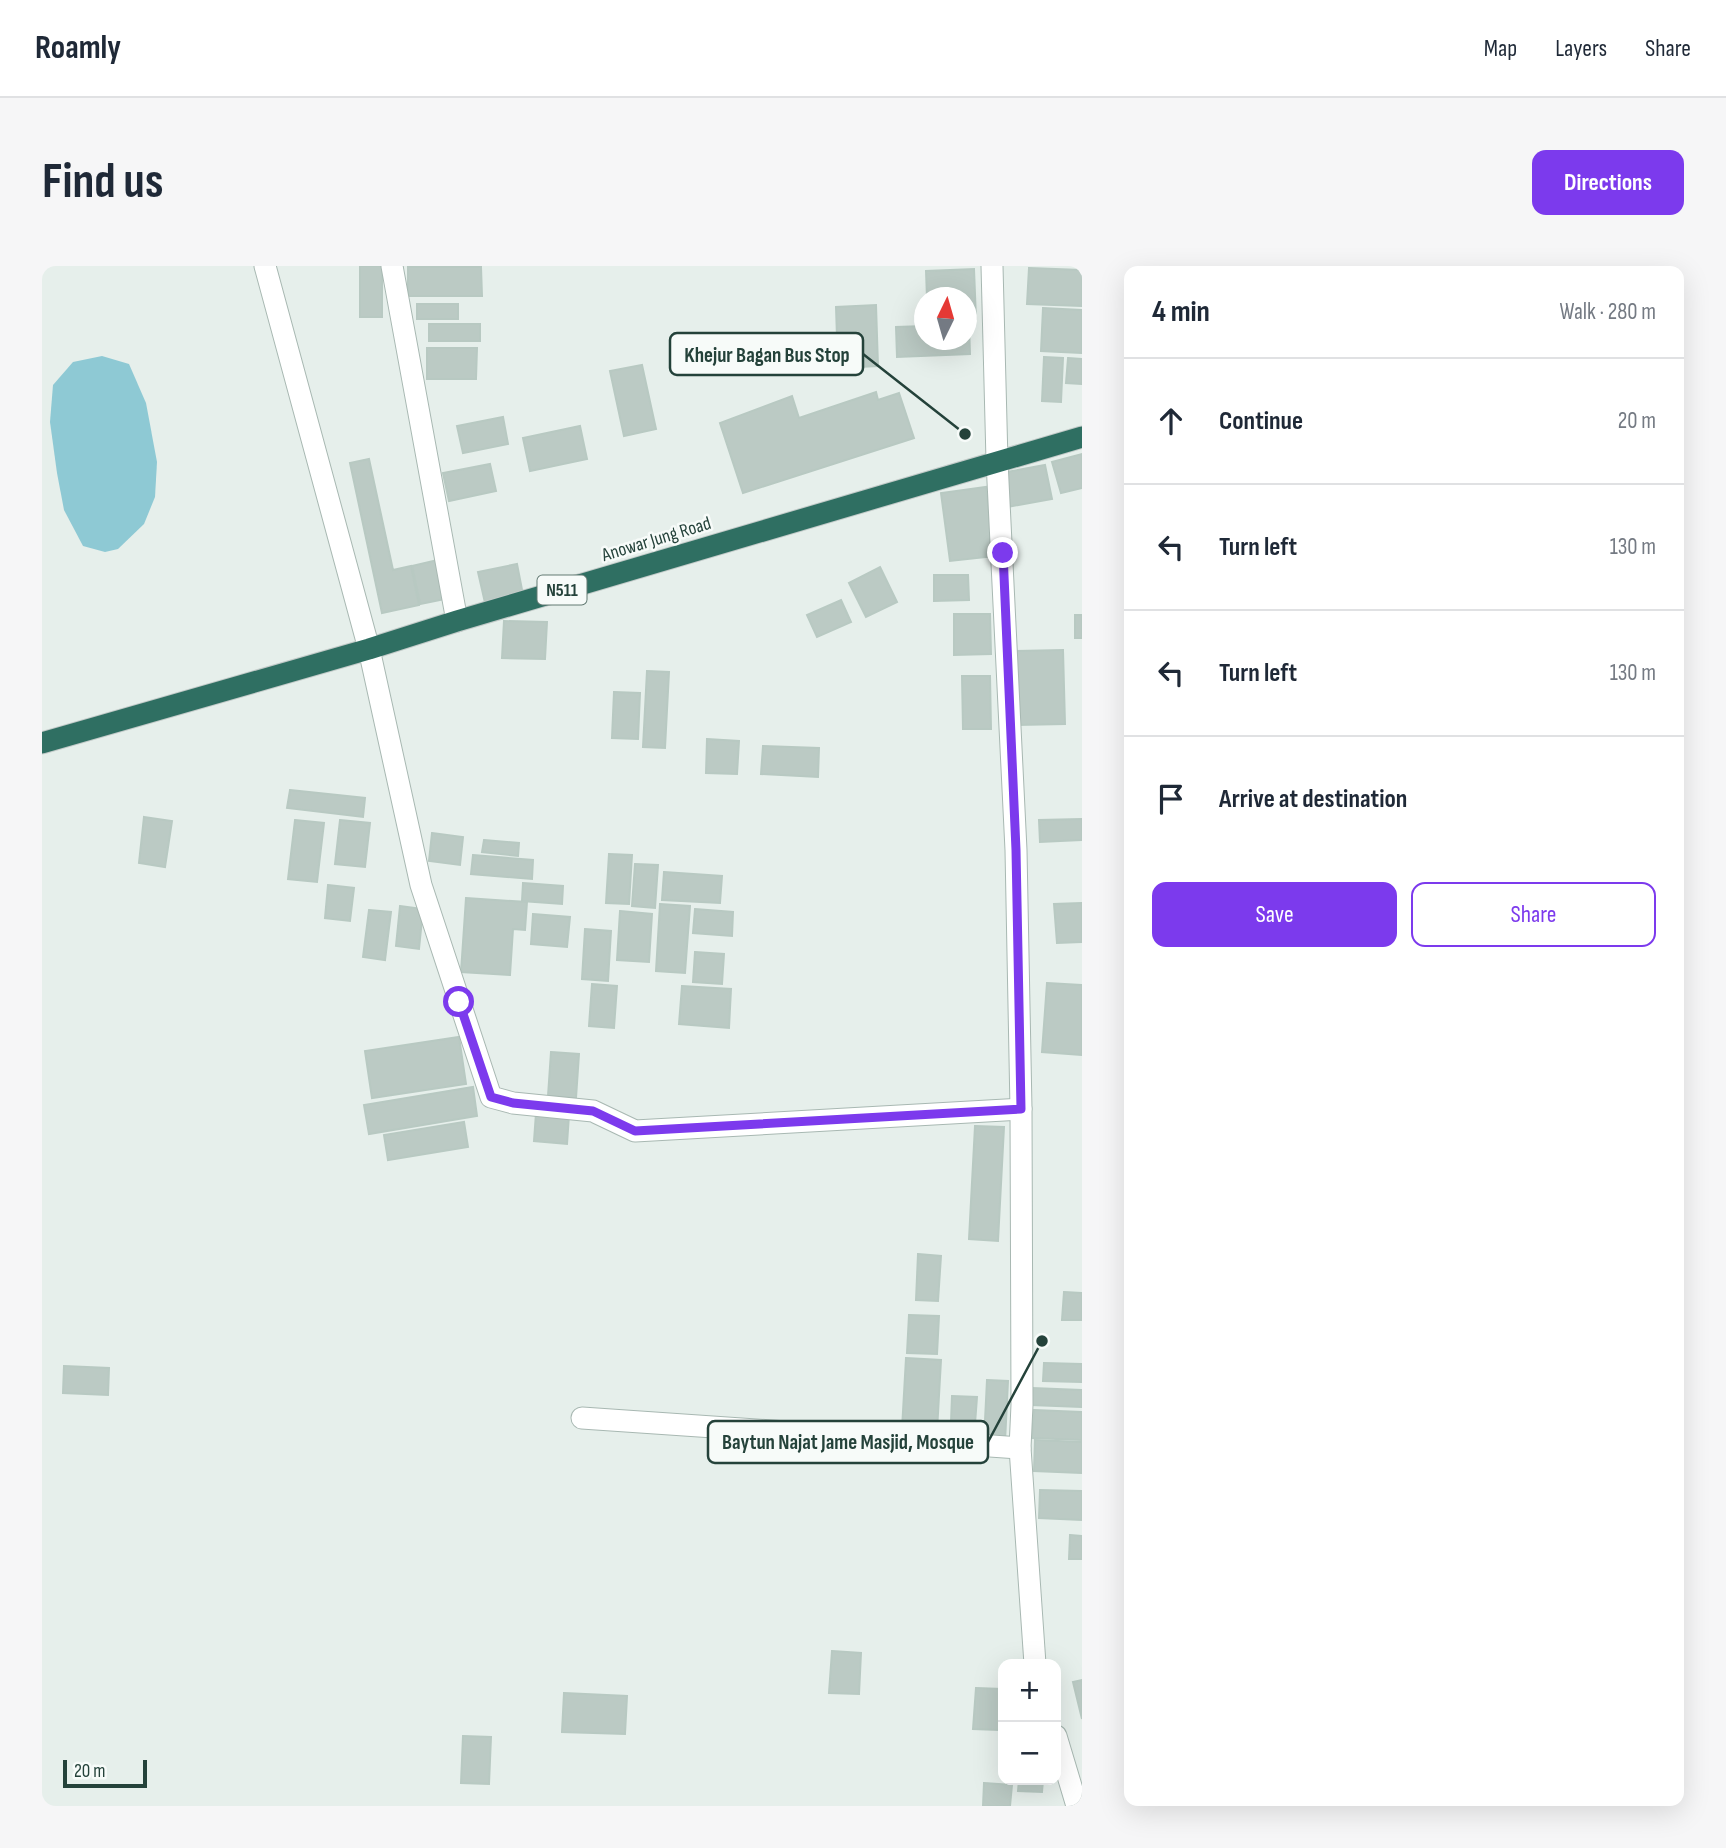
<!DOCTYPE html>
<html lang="en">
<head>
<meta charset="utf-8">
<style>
	body { margin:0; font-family:"Sofia Sans Condensed",sans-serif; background:#f6f6f7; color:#1f2937 }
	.controls { position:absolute; right:21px; bottom:21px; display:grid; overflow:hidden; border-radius:14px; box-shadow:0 7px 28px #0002 }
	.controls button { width:63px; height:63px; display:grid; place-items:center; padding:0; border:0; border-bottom:2px solid #e0e1e3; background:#fff; color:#1f2937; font:35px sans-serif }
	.compass { position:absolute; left:872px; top:21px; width:63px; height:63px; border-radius:50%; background:#fff; box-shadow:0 7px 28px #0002; rotate:5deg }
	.scale { position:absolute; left:21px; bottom:18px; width:84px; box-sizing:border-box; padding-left:7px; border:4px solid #24423a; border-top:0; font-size:19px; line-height:24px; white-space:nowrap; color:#24423a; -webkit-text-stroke:5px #f7fbf9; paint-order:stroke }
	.stop { position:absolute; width:21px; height:21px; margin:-16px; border:5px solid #7c3aed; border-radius:50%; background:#fff }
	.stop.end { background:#7c3aed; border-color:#fff; box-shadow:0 2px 7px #0008 }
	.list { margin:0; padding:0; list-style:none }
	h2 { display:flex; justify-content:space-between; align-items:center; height:91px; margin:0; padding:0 28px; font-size:30px }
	h2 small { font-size:23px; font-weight:400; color:#747a83 }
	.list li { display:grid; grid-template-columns:46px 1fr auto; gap:21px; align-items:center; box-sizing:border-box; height:126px; padding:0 28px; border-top:2px solid #e0e1e3 }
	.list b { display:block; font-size:26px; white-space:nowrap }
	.list em { font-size:23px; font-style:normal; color:#747a83 }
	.actions { display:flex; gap:14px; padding:21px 28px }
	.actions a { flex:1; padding:16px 0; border:2px solid #7c3aed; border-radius:14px; text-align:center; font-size:24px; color:#7c3aed }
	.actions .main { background:#7c3aed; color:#fff }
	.icon { flex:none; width:38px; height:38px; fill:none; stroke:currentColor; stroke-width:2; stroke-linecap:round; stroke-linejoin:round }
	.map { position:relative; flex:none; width:1040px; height:1540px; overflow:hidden; border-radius:14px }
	header { display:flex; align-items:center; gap:42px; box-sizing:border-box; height:98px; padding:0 35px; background:#fff; border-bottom:2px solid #e0e1e3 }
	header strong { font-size:33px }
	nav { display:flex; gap:38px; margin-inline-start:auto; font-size:24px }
	.intro { display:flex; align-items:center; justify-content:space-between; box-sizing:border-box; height:168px; padding:0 42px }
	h1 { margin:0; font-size:49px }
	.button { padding:18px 32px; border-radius:14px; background:#7c3aed; color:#fff; font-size:24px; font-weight:700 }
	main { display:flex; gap:42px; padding:0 42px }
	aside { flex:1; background:#fff; border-radius:14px; box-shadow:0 7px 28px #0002 }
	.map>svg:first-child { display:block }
</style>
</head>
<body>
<header>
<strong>Roamly</strong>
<nav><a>Map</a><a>Layers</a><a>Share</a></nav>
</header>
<div class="intro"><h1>Find us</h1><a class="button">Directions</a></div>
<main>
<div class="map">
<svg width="1040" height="1540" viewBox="0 0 1040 1540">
	<rect width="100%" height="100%" fill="#e6efeb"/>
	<polygon fill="#8ec9d4" points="60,90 87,98 104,137 115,196 113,231 102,258 76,283 63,286 41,280 22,244 15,207 8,156 11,119 31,96"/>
	<g fill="#bbcac4" stroke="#b8c9c2" stroke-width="2">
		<rect x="318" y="0" width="22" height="51"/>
		<polygon points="366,1 439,1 440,30 366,30"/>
		<polygon points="987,2 1040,4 1040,40 985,38"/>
		<polygon points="932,3 934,53 925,54 925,32 885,32 884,5"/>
		<rect x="375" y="38" width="41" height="15"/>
		<polygon points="834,39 836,100 796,102 794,41"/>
		<polygon points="1001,42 1040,44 1040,87 999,85"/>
		<rect x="387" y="58" width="51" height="17"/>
		<polygon points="925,58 927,58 928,88 855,91 854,61 883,60 883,74 925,74"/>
		<polygon points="385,82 435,82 434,113 385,113"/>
		<polygon points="1002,91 1021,92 1019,136 1000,135"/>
		<polygon points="1026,92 1040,93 1040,118 1024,117"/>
		<polygon points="600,99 614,163 582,170 568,105"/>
		<polygon points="834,126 836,134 857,127 872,172 701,227 678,157 750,130 757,152"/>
		<polygon points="461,151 466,178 421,187 415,160"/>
		<polygon points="538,160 545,193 488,205 481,172"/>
		<polygon points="1040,188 1040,222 1019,227 1010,196"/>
		<polygon points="327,193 351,304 369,300 377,339 340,347 308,197"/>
		<polygon points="448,198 454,225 407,235 401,207"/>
		<polygon points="1003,199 1010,233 965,241 959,207"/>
		<polygon points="944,221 952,290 908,295 899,227"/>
		<polygon points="400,293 408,332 378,338 370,300"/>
		<polygon points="475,298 482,334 444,341 436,306"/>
		<polygon points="838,301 855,336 824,351 807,317"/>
		<polygon points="892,309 926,309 927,334 892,335"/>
		<polygon points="799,334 809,356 775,371 765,349"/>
		<polygon points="912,348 948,348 949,388 912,389"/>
		<rect x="1033" y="349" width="7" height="23"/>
		<polygon points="462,355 505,356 503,393 460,392"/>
		<polygon points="1021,384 1023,458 972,459 970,385"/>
		<polygon points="605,405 627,406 623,482 601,481"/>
		<polygon points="920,410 948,410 949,463 921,463"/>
		<polygon points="572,426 598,427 596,473 570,472"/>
		<polygon points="665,473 697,475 695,508 664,507"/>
		<polygon points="721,480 777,482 776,511 719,508"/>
		<polygon points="248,524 323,532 321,551 245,542"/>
		<polygon points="102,551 130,555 123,601 97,597"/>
		<polygon points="1040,553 1040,574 998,576 997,554"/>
		<polygon points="253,554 282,557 275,616 246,613"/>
		<polygon points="298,554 328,557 323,601 293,598"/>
		<polygon points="390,567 421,571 418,599 387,595"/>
		<polygon points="442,574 477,577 476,590 440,586"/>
		<polygon points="567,588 590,589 587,638 564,637"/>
		<polygon points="431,589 491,594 490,613 429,608"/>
		<polygon points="593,598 616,599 613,642 590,640"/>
		<polygon points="622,606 680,610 678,637 620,634"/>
		<polygon points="481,617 521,620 520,638 480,635"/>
		<polygon points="286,619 312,622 308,655 283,652"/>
		<polygon points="424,632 485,636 483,664 471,663 468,709 419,706"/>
		<polygon points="1040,637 1040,676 1015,677 1012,638"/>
		<polygon points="618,638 648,640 643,707 614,705"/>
		<polygon points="358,640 381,643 377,683 354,680"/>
		<polygon points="653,643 691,646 690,670 651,667"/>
		<polygon points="327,644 349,646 343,694 321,691"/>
		<polygon points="578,645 610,648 607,696 575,694"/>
		<polygon points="491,648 528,651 525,681 489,678"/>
		<polygon points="543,663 569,665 566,715 540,713"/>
		<polygon points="653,686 682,688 680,718 651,716"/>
		<polygon points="1005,717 1040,719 1040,789 1000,786"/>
		<polygon points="550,718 575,720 572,762 547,760"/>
		<polygon points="640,720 689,723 687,762 637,758"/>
		<polygon points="417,771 424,818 330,832 323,785"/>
		<polygon points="509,786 537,788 534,832 506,830"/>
		<polygon points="431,821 435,850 327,868 322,839"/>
		<polygon points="494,847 527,849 525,878 492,875"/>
		<polygon points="422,856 426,881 346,894 342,869"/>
		<polygon points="933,860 962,861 956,975 927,973"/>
		<polygon points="876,988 899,990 896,1035 874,1034"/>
		<polygon points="1022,1026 1040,1027 1040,1054 1020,1054"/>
		<polygon points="867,1049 897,1050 895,1088 865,1087"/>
		<polygon points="864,1092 899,1094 895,1165 860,1163"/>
		<polygon points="1002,1097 1040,1098 1040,1116 1001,1115"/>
		<polygon points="22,1100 67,1102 66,1129 21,1127"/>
		<polygon points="945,1114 966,1115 963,1176 942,1175"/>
		<polygon points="990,1122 1040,1124 1040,1141 989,1139"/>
		<polygon points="910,1130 935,1131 933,1158 909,1156"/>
		<polygon points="992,1144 1040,1146 1040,1174 990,1172"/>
		<polygon points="993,1174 1040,1176 1040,1207 992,1205"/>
		<polygon points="998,1224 1040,1225 1040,1254 997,1252"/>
		<polygon points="1028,1269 1040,1270 1040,1293 1027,1293"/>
		<polygon points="790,1385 819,1387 817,1428 787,1427"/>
		<polygon points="1040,1414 1040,1453 1031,1416"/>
		<polygon points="934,1422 960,1423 957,1464 931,1463"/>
		<polygon points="522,1427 585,1430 583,1468 520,1466"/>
		<polygon points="421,1470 449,1471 447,1518 419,1517"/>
		<polygon points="977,1514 1001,1514 1000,1526 976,1525"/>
		<polygon points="942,1517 970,1519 968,1540 941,1540"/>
	</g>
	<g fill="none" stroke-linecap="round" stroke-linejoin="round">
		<g stroke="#a8b8b2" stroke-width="23">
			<g id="minor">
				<polyline points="223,0 327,383 379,619 449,831 471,837 551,845 593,865 979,843"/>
				<polyline points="350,0 415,355"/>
				<polyline points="950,0 955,195 974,584 979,843 980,1139 978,1182 993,1398"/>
				<polyline points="540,1152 978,1182"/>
				<polyline points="1014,1470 1035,1540"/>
			</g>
		</g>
		<g stroke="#c2cac8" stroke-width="23">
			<polyline id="highway" points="0,477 327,383 415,355 1040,171"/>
		</g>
		<use href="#minor" stroke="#fff" stroke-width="21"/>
		<use href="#highway" stroke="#2f6f62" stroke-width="21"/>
	</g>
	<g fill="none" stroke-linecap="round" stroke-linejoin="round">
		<polyline stroke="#7c3aed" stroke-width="9" points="417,736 449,831 471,837 551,845 593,865 979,843 974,584 961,287"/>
	</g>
	<g text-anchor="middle" stroke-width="5" stroke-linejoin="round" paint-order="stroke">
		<rect fill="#f7fbf9" stroke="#637a73" stroke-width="2" x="495.5" y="309.5" width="49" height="29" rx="5"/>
		<g font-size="18" font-weight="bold" fill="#24423a">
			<text x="520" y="330">N511</text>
		</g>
		<g font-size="19" fill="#24423a" stroke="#f7fbf9">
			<text transform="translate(614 272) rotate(-17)" y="7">Anowar Jung Road</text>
		</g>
	</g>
	<path fill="none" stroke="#24423a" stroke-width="2.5" d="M923 168L821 88M1000 1075L946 1176"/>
	<g fill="#24423a" stroke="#f7fbf9" stroke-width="2.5">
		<circle cx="923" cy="168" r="7"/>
		<circle cx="1000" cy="1075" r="7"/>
	</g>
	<g fill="#f7fbf9" stroke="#24423a" stroke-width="2.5">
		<rect x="628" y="67" width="193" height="42" rx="7"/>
		<rect x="666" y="1155" width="280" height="42" rx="7"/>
	</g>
	<g font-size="21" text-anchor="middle" font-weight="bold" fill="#24423a">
		<text x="725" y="96">Khejur Bagan Bus Stop</text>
		<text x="806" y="1183">Baytun Najat Jame Masjid, Mosque</text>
	</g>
</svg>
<div class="controls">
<button>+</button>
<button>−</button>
</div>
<svg class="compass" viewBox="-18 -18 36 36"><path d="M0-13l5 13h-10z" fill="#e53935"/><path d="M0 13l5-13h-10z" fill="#747a83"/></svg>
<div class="scale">20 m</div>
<div class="stop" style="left:417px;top:736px"></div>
<div class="stop end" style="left:961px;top:287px"></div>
</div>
<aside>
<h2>4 min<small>Walk · 280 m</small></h2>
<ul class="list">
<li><svg class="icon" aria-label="ahead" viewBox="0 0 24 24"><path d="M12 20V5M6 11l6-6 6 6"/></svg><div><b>Continue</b></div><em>20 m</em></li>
<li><svg class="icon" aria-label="left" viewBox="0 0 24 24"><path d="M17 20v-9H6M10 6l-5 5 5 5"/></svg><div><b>Turn left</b></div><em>130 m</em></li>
<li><svg class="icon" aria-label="left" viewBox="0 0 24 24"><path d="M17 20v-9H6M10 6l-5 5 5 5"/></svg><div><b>Turn left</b></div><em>130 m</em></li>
<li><svg class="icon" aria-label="arrive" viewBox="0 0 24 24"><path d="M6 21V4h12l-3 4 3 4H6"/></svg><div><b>Arrive at destination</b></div></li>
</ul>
<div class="actions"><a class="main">Save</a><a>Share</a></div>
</aside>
</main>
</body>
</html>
